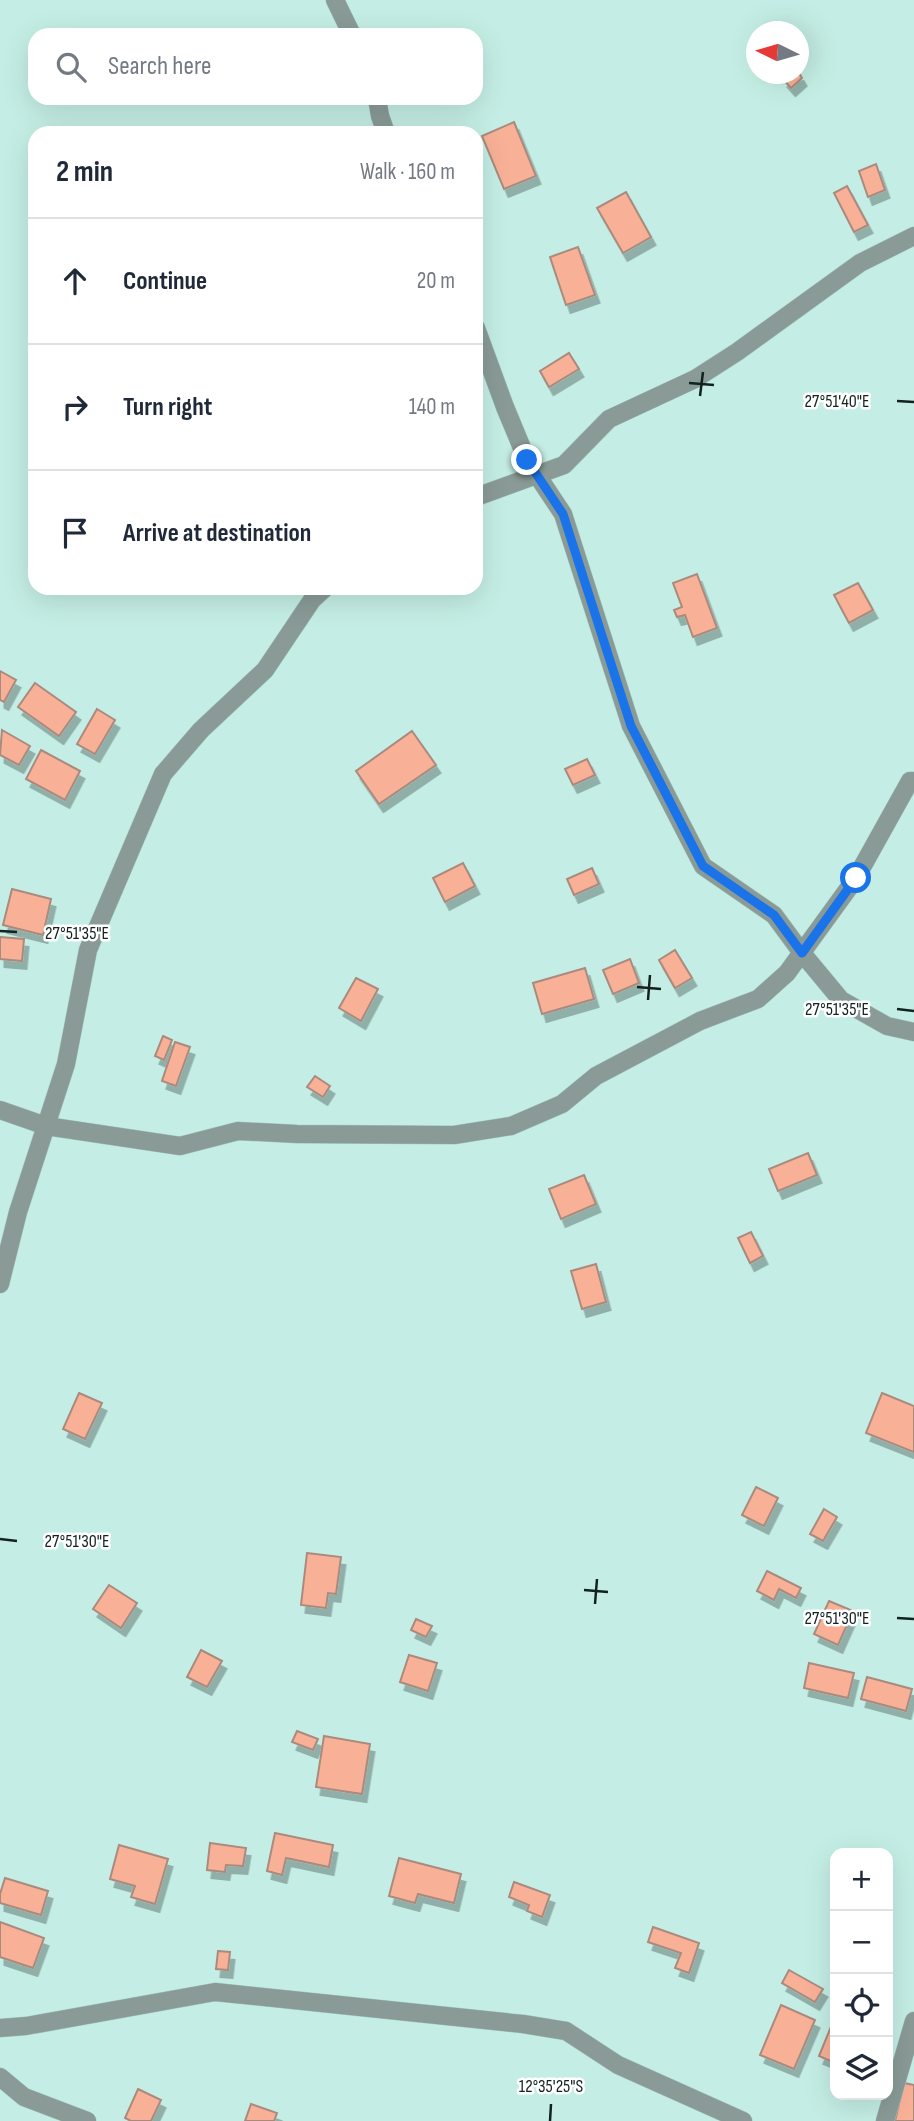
<!DOCTYPE html>
<html lang="en">
<head>
<meta charset="utf-8">
<style>
	body { margin:0; font-family:"Sofia Sans Condensed",sans-serif; background:#f6f6f7; color:#1f2937 }
	.controls { position:absolute; right:21px; bottom:21px; display:grid; overflow:hidden; border-radius:14px; box-shadow:0 7px 28px #0002 }
	.controls button { width:63px; height:63px; display:grid; place-items:center; padding:0; border:0; border-bottom:2px solid #e0e1e3; background:#fff; color:#1f2937; font:35px sans-serif }
	.compass { position:absolute; left:746px; top:21px; width:63px; height:63px; border-radius:50%; background:#fff; box-shadow:0 7px 28px #0002; rotate:275deg }
	.stop { position:absolute; width:21px; height:21px; margin:-16px; border:5px solid #1a73e8; border-radius:50%; background:#fff }
	.stop.end { background:#1a73e8; border-color:#fff; box-shadow:0 2px 7px #0008 }
	.list { margin:0; padding:0; list-style:none }
	h2 { display:flex; justify-content:space-between; align-items:center; height:91px; margin:0; padding:0 28px; font-size:30px }
	h2 small { font-size:23px; font-weight:400; color:#747a83 }
	.list li { display:grid; grid-template-columns:46px 1fr auto; gap:21px; align-items:center; box-sizing:border-box; height:126px; padding:0 28px; border-top:2px solid #e0e1e3 }
	.list b { display:block; font-size:26px; white-space:nowrap }
	.list em { font-size:23px; font-style:normal; color:#747a83 }
	.icon { flex:none; width:38px; height:38px; fill:none; stroke:currentColor; stroke-width:2; stroke-linecap:round; stroke-linejoin:round }
	.map { position:relative; flex:none; width:914px; height:2121px; overflow:hidden }
	.search { position:absolute; background:#fff; box-shadow:0 7px 28px #0002; left:28px; top:28px; width:455px; height:77px; display:flex; align-items:center; gap:18px; box-sizing:border-box; padding:0 24px; border-radius:21px; color:#747a83; font-size:26px }
	.panel { position:absolute; background:#fff; box-shadow:0 7px 28px #0002; left:28px; top:126px; width:455px; height:469px; border-radius:21px }
	.map>svg:first-child { display:block }
</style>
</head>
<body>
<div class="map">
<svg width="914" height="2121" viewBox="0 0 914 2121">
	<defs>
		<filter id="shadow"><feDropShadow dx="4.5" dy="8" stdDeviation="0" flood-color="#0004"/></filter>
	</defs>
	<rect width="100%" height="100%" fill="#c4eee5"/>
	<g fill="#f8b197" stroke="#ab8a7e" stroke-width="2" filter="url(#shadow)">
		<polygon points="799,73 802,78 791,88 783,79 789,74"/>
		<polygon points="514,122 536,176 504,189 482,136"/>
		<polygon points="876,164 885,190 868,197 859,171"/>
		<polygon points="847,186 868,225 854,232 834,193"/>
		<polygon points="626,192 651,237 623,253 597,208"/>
		<polygon points="578,247 595,295 566,305 550,257"/>
		<polygon points="569,353 579,369 549,387 540,371"/>
		<polygon points="697,574 717,628 693,637 685,615 677,617 674,610 682,607 673,583"/>
		<polygon points="858,583 873,610 849,623 834,595"/>
		<polygon points="0,671 16,680 4,702 0,700"/>
		<polygon points="35,683 76,712 59,736 18,707"/>
		<polygon points="97,709 115,720 95,754 77,744"/>
		<polygon points="2,730 30,746 19,765 0,755"/>
		<polygon points="412,731 436,765 379,804 356,771"/>
		<polygon points="41,750 80,771 65,800 26,779"/>
		<polygon points="587,759 595,775 573,785 565,769"/>
		<polygon points="463,863 475,886 445,902 433,878"/>
		<polygon points="592,868 599,884 574,895 567,879"/>
		<polygon points="12,889 51,899 43,935 3,925"/>
		<polygon points="0,937 24,939 22,961 0,959"/>
		<polygon points="675,950 692,978 675,988 659,960"/>
		<polygon points="630,959 639,983 613,994 603,970"/>
		<polygon points="585,968 594,999 542,1014 533,983"/>
		<polygon points="356,978 378,989 361,1021 339,1008"/>
		<polygon points="163,1036 172,1040 164,1060 155,1056"/>
		<polygon points="175,1042 190,1047 176,1086 162,1081"/>
		<polygon points="315,1076 330,1086 323,1097 307,1087"/>
		<polygon points="808,1153 817,1175 778,1191 769,1169"/>
		<polygon points="584,1175 596,1204 561,1219 549,1189"/>
		<polygon points="751,1232 763,1256 750,1263 738,1238"/>
		<polygon points="596,1264 606,1302 582,1309 571,1271"/>
		<polygon points="79,1393 102,1403 85,1439 63,1429"/>
		<polygon points="882,1393 914,1406 914,1452 866,1433"/>
		<polygon points="756,1487 778,1498 764,1526 742,1515"/>
		<polygon points="824,1509 837,1517 823,1541 810,1534"/>
		<polygon points="307,1553 341,1557 336,1594 328,1593 326,1608 301,1605"/>
		<polygon points="767,1571 801,1588 796,1598 779,1589 774,1600 757,1591"/>
		<polygon points="109,1585 137,1603 121,1628 93,1609"/>
		<polygon points="829,1601 853,1611 838,1645 814,1634"/>
		<polygon points="416,1619 432,1626 426,1637 411,1630"/>
		<polygon points="201,1650 222,1661 207,1687 187,1677"/>
		<polygon points="409,1655 437,1663 428,1691 400,1682"/>
		<polygon points="809,1663 854,1673 848,1698 804,1688"/>
		<polygon points="867,1677 912,1689 906,1711 861,1699"/>
		<polygon points="297,1731 318,1739 313,1750 292,1742"/>
		<polygon points="324,1736 370,1744 362,1794 316,1787"/>
		<polygon points="275,1833 333,1845 329,1867 286,1858 282,1875 267,1871"/>
		<polygon points="210,1843 246,1848 243,1866 226,1865 225,1872 207,1870"/>
		<polygon points="119,1845 168,1859 155,1904 131,1897 135,1886 110,1879"/>
		<polygon points="399,1858 461,1874 454,1903 418,1894 415,1903 389,1896"/>
		<polygon points="5,1878 48,1891 41,1915 0,1903 0,1894"/>
		<polygon points="514,1882 550,1895 542,1917 527,1911 529,1905 509,1897"/>
		<polygon points="0,1922 44,1938 33,1968 0,1957"/>
		<polygon points="653,1927 699,1943 689,1973 675,1968 681,1953 648,1942"/>
		<polygon points="218,1951 230,1952 228,1970 216,1969"/>
		<polygon points="789,1970 823,1989 815,2002 782,1983"/>
		<polygon points="781,2005 815,2020 794,2069 760,2055"/>
		<polygon points="835,2017 835,2063 819,2056"/>
		<polygon points="904,2083 914,2085 914,2121 895,2121"/>
		<polygon points="138,2089 161,2100 151,2121 131,2121 125,2118"/>
		<polygon points="251,2104 277,2113 274,2121 245,2121"/>
	</g>
	<g fill="none" stroke-linecap="round" stroke-linejoin="round">
		<g stroke="#a4c9c1" stroke-width="19">
			<g id="minor">
				<polyline points="335,0 352,35"/>
				<polyline points="377,98 380,116 386,133"/>
				<polyline points="476,328 505,407 527,460 563,514 631,726 703,866 774,915 802,953 841,1000 887,1026 914,1032"/>
				<polyline points="476,497 564,465 609,419 695,379 737,352 860,263 914,236"/>
				<polyline points="0,1110 46,1126 180,1146 238,1131 297,1134 454,1135 511,1126 562,1104 596,1076 700,1021 758,999 787,973 856,878 910,781 914,781"/>
				<polyline points="0,1284 18,1212 66,1064 88,950 163,774 201,730 265,670 312,600 325,588"/>
				<polyline points="0,2028 26,2026 215,1992 523,2024 566,2031 618,2065 743,2121"/>
				<polyline points="0,2077 24,2097 87,2121"/>
				<polyline points="885,2121 914,2021"/>
			</g>
		</g>
		<use href="#minor" stroke="#8a9b97" stroke-width="18"/>
	</g>
	<g fill="none" stroke-linecap="round" stroke-linejoin="round">
		<polyline stroke="#1a73e8" stroke-width="9" points="527,460 563,514 631,726 703,866 774,915 802,953 856,878"/>
	</g>
	<path fill="none" stroke="#12221f" stroke-width="2.5" d="M689,383l25,2M700,396l3,-24M897,401l17,1M0,931l17,1M637,987l24,2M648,1000l2,-25M897,1009l17,2M0,1539l17,2M584,1590l24,2M595,1604l2,-25M897,1618l17,1M550,2121l1,-17"/>
	<g font-size="18" text-anchor="middle" fill="#12221f" stroke="#fff" stroke-width="5" stroke-linejoin="round" paint-order="stroke">
		<text x="837" y="407">27°51'40"E</text>
		<text x="77" y="939">27°51'35"E</text>
		<text x="837" y="1015">27°51'35"E</text>
		<text x="77" y="1547">27°51'30"E</text>
		<text x="837" y="1624">27°51'30"E</text>
		<text x="551" y="2092">12°35'25"S</text>
	</g>
</svg>
<div class="controls">
<button>+</button>
<button>−</button>
<button><svg class="icon" aria-label="locate" viewBox="0 0 24 24"><circle cx="12" cy="12" r="6"/><path d="M12 2v4M12 18v4M2 12h4M18 12h4"/></svg></button>
<button><svg class="icon" aria-label="layers" viewBox="0 0 24 24"><path d="M12 4l9 5-9 5-9-5zM3 14l9 5 9-5"/></svg></button>
</div>
<svg class="compass" viewBox="-18 -18 36 36"><path d="M0-13l5 13h-10z" fill="#e53935"/><path d="M0 13l5-13h-10z" fill="#747a83"/></svg>
<div class="stop" style="left:856px;top:878px"></div>
<div class="stop end" style="left:527px;top:460px"></div>
<div class="search"><svg class="icon" aria-label="search" viewBox="0 0 24 24"><circle cx="10" cy="10" r="6"/><path d="M15 15l6 6"/></svg>Search here</div>
<section class="panel">
<h2>2 min<small>Walk · 160 m</small></h2>
<ul class="list">
<li><svg class="icon" aria-label="ahead" viewBox="0 0 24 24"><path d="M12 20V5M6 11l6-6 6 6"/></svg><div><b>Continue</b></div><em>20 m</em></li>
<li><svg class="icon" aria-label="right" viewBox="0 0 24 24"><path d="M7 20v-9h11M14 6l5 5-5 5"/></svg><div><b>Turn right</b></div><em>140 m</em></li>
<li><svg class="icon" aria-label="arrive" viewBox="0 0 24 24"><path d="M6 21V4h12l-3 4 3 4H6"/></svg><div><b>Arrive at destination</b></div></li>
</ul>
</section>
</div>
</body>
</html>
